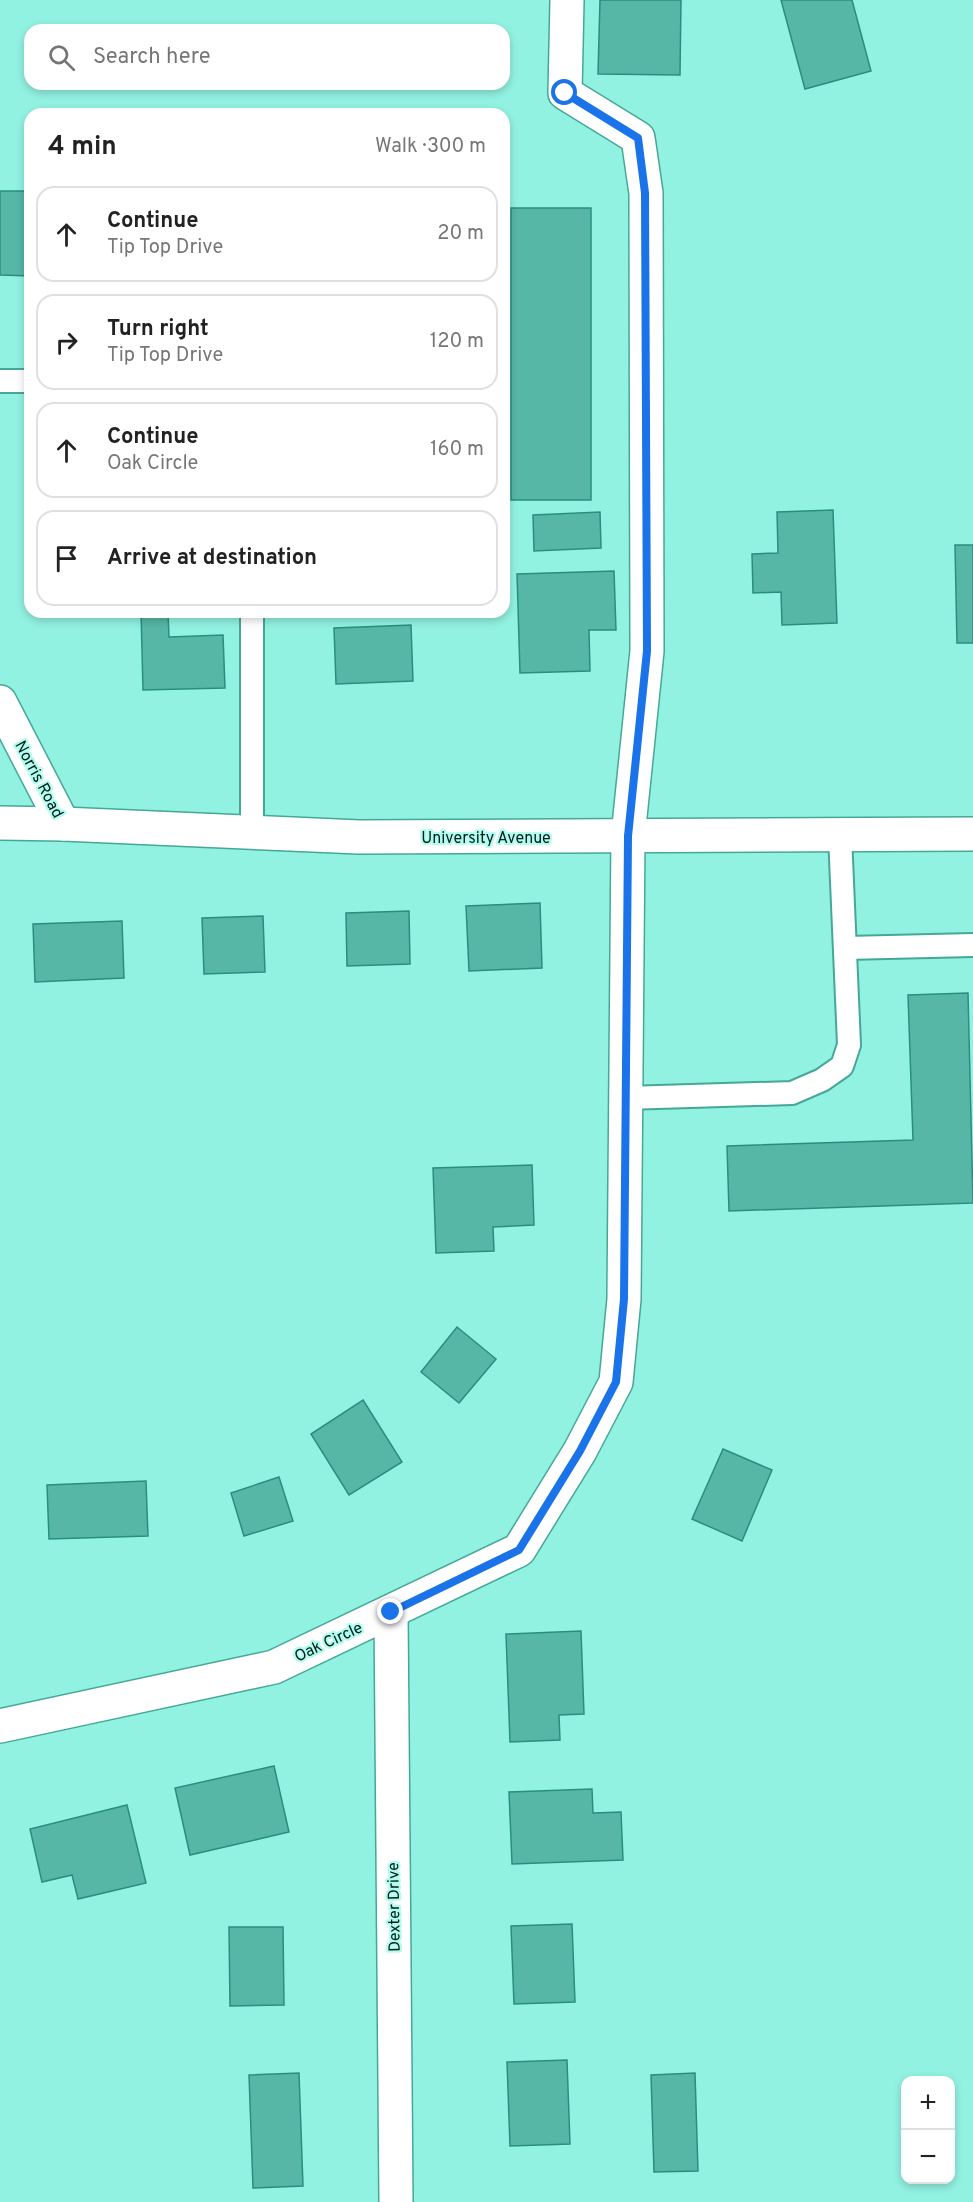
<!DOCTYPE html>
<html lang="en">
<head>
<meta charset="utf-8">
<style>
	body { margin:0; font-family:Overpass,sans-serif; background:#f6f6f6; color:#222 }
	.controls { position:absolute; right:18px; bottom:18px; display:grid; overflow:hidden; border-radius:12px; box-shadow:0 3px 9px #0003 }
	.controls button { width:54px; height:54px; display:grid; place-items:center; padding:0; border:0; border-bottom:2px solid #e0e0e0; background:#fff; color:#222; font:30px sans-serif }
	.stop { position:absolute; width:18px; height:18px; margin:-14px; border:4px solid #1a73e8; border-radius:50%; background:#fff }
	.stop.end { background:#1a73e8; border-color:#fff; box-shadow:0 2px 6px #0008 }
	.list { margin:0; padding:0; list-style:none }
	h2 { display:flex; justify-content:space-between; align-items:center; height:78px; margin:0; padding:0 24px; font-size:26px }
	h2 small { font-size:20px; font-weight:400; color:#767676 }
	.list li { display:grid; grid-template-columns:39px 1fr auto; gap:18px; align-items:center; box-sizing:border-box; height:96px; margin:0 12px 12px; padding:0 12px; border:2px solid #e0e0e0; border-radius:18px }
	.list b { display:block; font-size:22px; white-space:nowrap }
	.list p { margin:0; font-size:20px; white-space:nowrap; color:#767676 }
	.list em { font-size:20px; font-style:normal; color:#767676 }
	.icon { flex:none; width:33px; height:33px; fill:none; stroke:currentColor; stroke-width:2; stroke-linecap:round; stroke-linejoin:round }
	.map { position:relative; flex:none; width:973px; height:2202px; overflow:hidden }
	.search { position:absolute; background:#fff; box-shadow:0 3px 9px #0003; left:24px; top:24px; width:486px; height:66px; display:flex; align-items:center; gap:15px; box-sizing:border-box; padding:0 21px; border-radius:18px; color:#767676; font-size:22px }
	.panel { position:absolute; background:#fff; box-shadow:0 3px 9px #0003; left:24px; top:108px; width:486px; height:510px; border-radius:18px }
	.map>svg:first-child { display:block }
</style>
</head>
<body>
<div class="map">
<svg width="973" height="2202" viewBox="0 0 973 2202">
	<rect width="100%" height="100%" fill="#92f2e2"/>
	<g fill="#56b7a7" stroke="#278f81" stroke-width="1.5">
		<polygon points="600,0 681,0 680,75 598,74"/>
		<polygon points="781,0 852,0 871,71 805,89"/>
		<polygon points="0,191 30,191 30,276 0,275"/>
		<rect x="511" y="208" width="80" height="292"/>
		<polygon points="833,510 837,623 782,625 781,592 753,593 752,554 778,553 777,512"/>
		<polygon points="600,512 601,548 534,551 533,515"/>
		<polygon points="955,545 973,545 973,643 957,643"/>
		<polygon points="614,571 616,630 589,630 590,671 520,673 517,574"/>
		<polygon points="141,612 168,612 169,637 223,635 225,688 143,690"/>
		<polygon points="411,625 413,681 336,684 334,628"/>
		<polygon points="540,903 542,968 469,971 466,906"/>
		<polygon points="409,911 410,964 347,966 346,913"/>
		<polygon points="263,916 265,972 204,974 202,918"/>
		<polygon points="122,921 124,978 35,982 33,924"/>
		<polygon points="968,993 973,1203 729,1211 727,1146 913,1140 908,995"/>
		<polygon points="532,1165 534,1225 493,1227 494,1251 436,1253 433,1168"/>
		<polygon points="457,1327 496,1359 459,1403 421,1372"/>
		<polygon points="363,1400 402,1462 349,1495 311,1434"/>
		<polygon points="723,1449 772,1470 742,1541 692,1519"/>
		<polygon points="279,1477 293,1521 244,1536 231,1493"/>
		<polygon points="146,1481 148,1536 49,1539 47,1485"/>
		<polygon points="581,1631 584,1714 559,1715 560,1740 510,1742 506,1634"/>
		<polygon points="274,1766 289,1832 190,1855 175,1788"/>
		<polygon points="592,1789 593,1813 621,1812 623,1860 512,1864 509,1792"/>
		<polygon points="127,1805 146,1883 78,1899 72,1875 42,1882 30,1829"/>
		<polygon points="572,1924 575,2002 514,2004 511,1926"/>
		<polygon points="229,1927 283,1927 284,2005 230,2006"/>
		<polygon points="567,2060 570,2144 510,2146 507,2062"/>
		<polygon points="299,2073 303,2186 253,2188 249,2075"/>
		<polygon points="695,2073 698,2171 654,2172 651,2075"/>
	</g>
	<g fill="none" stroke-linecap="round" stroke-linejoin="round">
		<g stroke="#45a798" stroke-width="26">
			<g id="service">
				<polyline points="0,381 30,381"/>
				<polyline points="252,612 252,832"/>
				<polyline points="846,948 973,945"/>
				<polyline points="625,1098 792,1093 822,1080 842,1066 849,1045 840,835"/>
			</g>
		</g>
		<g stroke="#45a798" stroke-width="36">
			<g id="minor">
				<polyline points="0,702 63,824"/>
				<polyline points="391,1612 396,2202"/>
				<polyline points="0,1726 274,1667 519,1550 580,1451 616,1382 624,1299 628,836 647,651 646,193 638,138 565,93 567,0"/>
			</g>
		</g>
		<g stroke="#45a798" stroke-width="36">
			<polyline id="primary" points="0,823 63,824 359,837 973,834"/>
		</g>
		<use href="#service" stroke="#fff" stroke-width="22"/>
		<use href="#minor" stroke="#fff" stroke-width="33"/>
		<use href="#primary" stroke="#fff" stroke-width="33"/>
	</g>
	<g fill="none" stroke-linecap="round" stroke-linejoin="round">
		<polyline stroke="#1a73e8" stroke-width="8" points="391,1612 519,1550 580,1451 616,1382 624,1299 628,836 647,651 645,193 638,138 565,93"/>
	</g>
	<g text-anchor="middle" stroke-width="4.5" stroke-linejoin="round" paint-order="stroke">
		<g font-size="16" fill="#001d18" stroke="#b1fcee">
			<text transform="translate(40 779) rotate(62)" y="6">Norris Road</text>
			<text x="486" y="843">University Avenue</text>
			<text transform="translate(328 1641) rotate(-25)" y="6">Oak Circle</text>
			<text transform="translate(393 1907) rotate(-91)" y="6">Dexter Drive</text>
		</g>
	</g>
</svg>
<div class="controls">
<button>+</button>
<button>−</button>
</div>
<div class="stop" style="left:565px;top:93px"></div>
<div class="stop end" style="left:391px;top:1612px"></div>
<div class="search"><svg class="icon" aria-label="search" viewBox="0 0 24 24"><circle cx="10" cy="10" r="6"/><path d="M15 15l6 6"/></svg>Search here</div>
<section class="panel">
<h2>4 min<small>Walk · 300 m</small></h2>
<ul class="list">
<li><svg class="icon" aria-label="ahead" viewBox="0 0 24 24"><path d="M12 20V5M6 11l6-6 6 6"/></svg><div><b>Continue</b><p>Tip Top Drive</p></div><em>20 m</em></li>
<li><svg class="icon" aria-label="right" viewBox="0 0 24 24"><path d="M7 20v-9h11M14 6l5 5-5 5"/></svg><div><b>Turn right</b><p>Tip Top Drive</p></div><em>120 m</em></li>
<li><svg class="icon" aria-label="ahead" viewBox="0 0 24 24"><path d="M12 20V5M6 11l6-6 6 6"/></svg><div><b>Continue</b><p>Oak Circle</p></div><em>160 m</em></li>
<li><svg class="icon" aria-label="arrive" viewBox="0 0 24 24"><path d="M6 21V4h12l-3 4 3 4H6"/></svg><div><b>Arrive at destination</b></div></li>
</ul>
</section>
</div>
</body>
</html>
